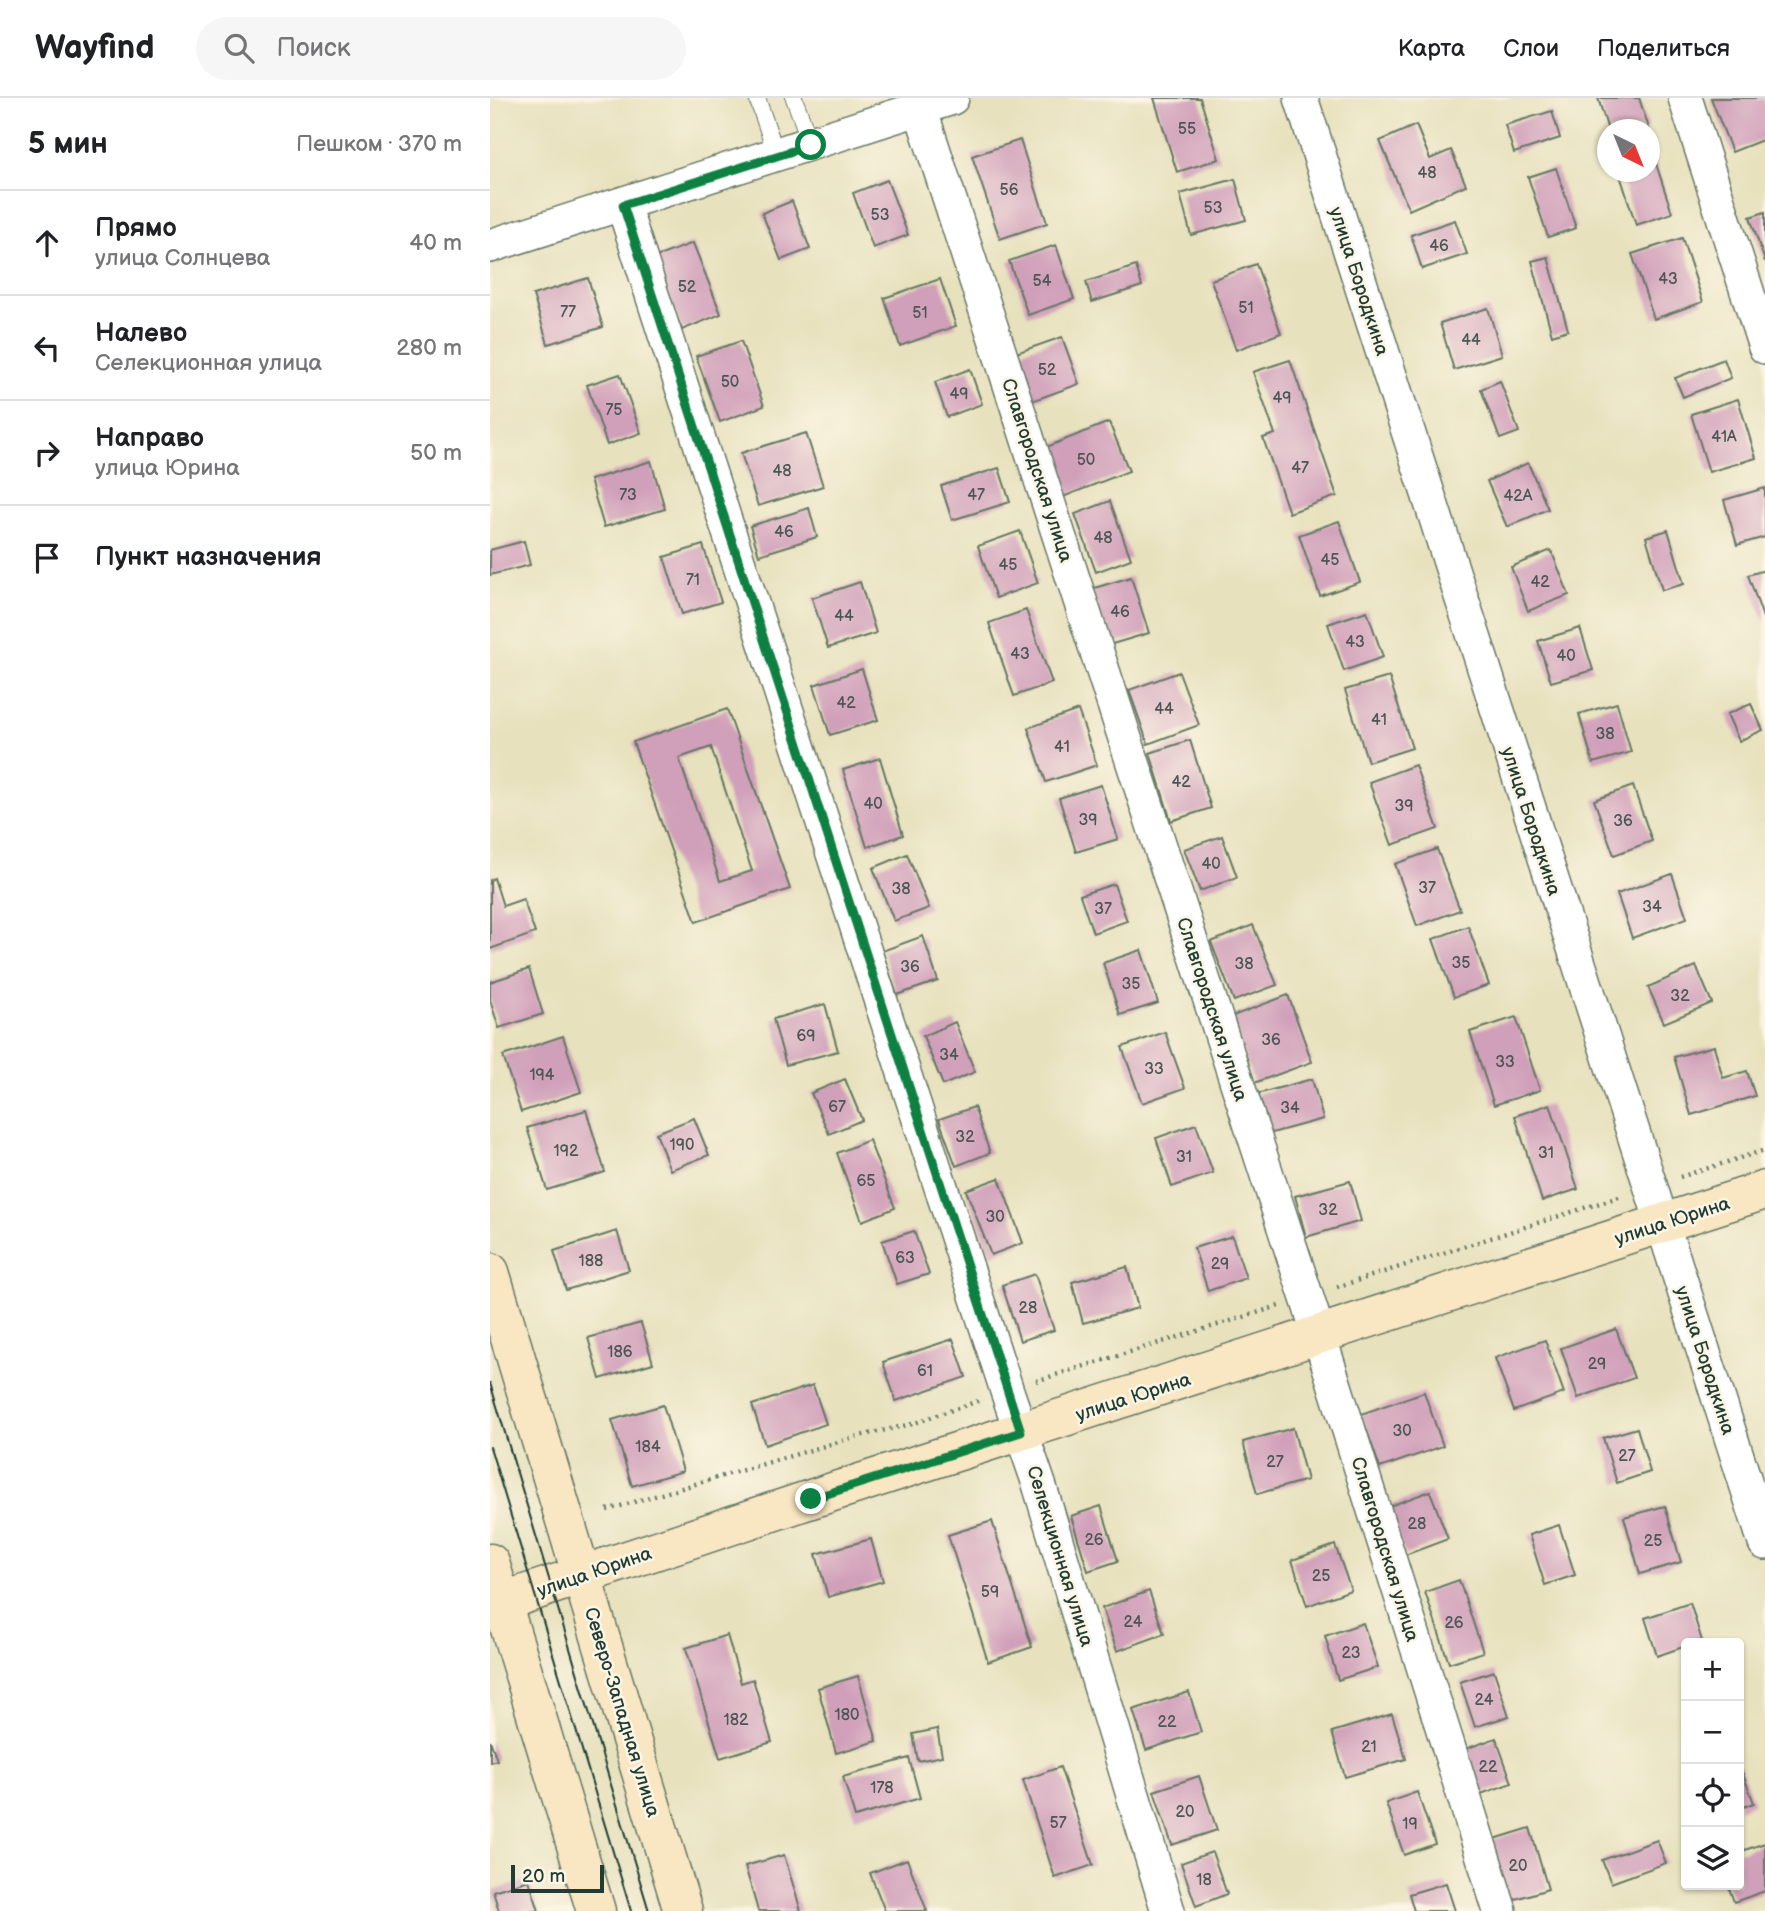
<!DOCTYPE html>
<html lang="ru">
<head>
<meta charset="utf-8">
<style>
	body { margin:0; font-family:"Balsamiq Sans",sans-serif; background:#f6f6f6; color:#202124 }
	.controls { position:absolute; right:21px; bottom:21px; display:grid; overflow:hidden; border-radius:7px; box-shadow:0 2px 5px #0004 }
	.controls button { width:63px; height:63px; display:grid; place-items:center; padding:0; border:0; border-bottom:2px solid #e0e0e0; background:#fff; color:#202124; font:35px sans-serif }
	.compass { position:absolute; left:1107px; top:21px; width:63px; height:63px; border-radius:50%; background:#fff; box-shadow:0 2px 5px #0004; rotate:137deg }
	.scale { position:absolute; left:21px; bottom:18px; width:93px; box-sizing:border-box; padding-left:7px; border:4px solid #1f3d34; border-top:0; font-size:19px; line-height:24px; white-space:nowrap; color:#1f3d34; -webkit-text-stroke:5px #fcf5e5; paint-order:stroke }
	.stop { position:absolute; width:21px; height:21px; margin:-16px; border:5px solid #0b8043; border-radius:50%; background:#fff }
	.stop.end { background:#0b8043; border-color:#fff; box-shadow:0 2px 7px #0008 }
	.list { margin:0; padding:0; list-style:none }
	h2 { display:flex; justify-content:space-between; align-items:center; height:91px; margin:0; padding:0 28px; font-size:30px }
	h2 small { font-size:23px; font-weight:400; color:#757577 }
	.list li { display:grid; grid-template-columns:46px 1fr auto; gap:21px; align-items:center; box-sizing:border-box; height:105px; padding:0 28px; border-top:2px solid #e0e0e0 }
	.list b { display:block; font-size:26px; white-space:nowrap }
	.list p { margin:0; font-size:23px; white-space:nowrap; color:#757577 }
	.list em { font-size:23px; font-style:normal; color:#757577 }
	.icon { flex:none; width:38px; height:38px; fill:none; stroke:currentColor; stroke-width:2; stroke-linecap:round; stroke-linejoin:round }
	.map { position:relative; flex:none; width:1275px; height:1813px; overflow:hidden }
	header { display:flex; align-items:center; gap:42px; box-sizing:border-box; height:98px; padding:0 35px; background:#fff; border-bottom:2px solid #e0e0e0 }
	header strong { font-size:33px }
	nav { display:flex; gap:38px; margin-inline-start:auto; font-size:24px }
	.search { width:490px; height:63px; background:#f6f6f6; display:flex; align-items:center; gap:18px; box-sizing:border-box; padding:0 24px; border-radius:38px; color:#757577; font-size:26px }
	main { display:flex }
	aside { flex:1; background:#fff }
	.map>svg:first-child { display:block }
</style>
</head>
<body>
<header>
<strong>Wayfind</strong>
<div class="search"><svg class="icon" aria-label="search" viewBox="0 0 24 24"><circle cx="10" cy="10" r="6"/><path d="M15 15l6 6"/></svg>Поиск</div>
<nav><a>Карта</a><a>Слои</a><a>Поделиться</a></nav>
</header>
<main>
<aside>
<h2>5 мин<small>Пешком · 370 m</small></h2>
<ul class="list">
<li><svg class="icon" aria-label="ahead" viewBox="0 0 24 24"><path d="M12 20V5M6 11l6-6 6 6"/></svg><div><b>Прямо</b><p>улица Солнцева</p></div><em>40 m</em></li>
<li><svg class="icon" aria-label="left" viewBox="0 0 24 24"><path d="M17 20v-9H6M10 6l-5 5 5 5"/></svg><div><b>Налево</b><p>Селекционная улица</p></div><em>280 m</em></li>
<li><svg class="icon" aria-label="right" viewBox="0 0 24 24"><path d="M7 20v-9h11M14 6l5 5-5 5"/></svg><div><b>Направо</b><p>улица Юрина</p></div><em>50 m</em></li>
<li><svg class="icon" aria-label="arrive" viewBox="0 0 24 24"><path d="M6 21V4h12l-3 4 3 4H6"/></svg><div><b>Пункт назначения</b></div></li>
</ul>
</aside>
<div class="map">
<svg width="1275" height="1813" viewBox="0 0 1275 1813">
	<rect width="100%" height="100%" fill="#fcf5e5"/>
	<filter id="ink" filterUnits="userSpaceOnUse"><feTurbulence type="fractalNoise" baseFrequency=".0143" numOctaves="2"/><feDisplacementMap in="SourceGraphic" scale="14" xChannelSelector="R" yChannelSelector="G"/><feConvolveMatrix kernelMatrix="1 2 1 2 8 2 1 2 1" color-interpolation-filters="sRGB"/></filter>
	<filter id="wash" filterUnits="userSpaceOnUse"><feTurbulence type="fractalNoise" baseFrequency=".00686" numOctaves="4" result="noise"/><feDisplacementMap in="SourceGraphic" scale="28" xChannelSelector="R" yChannelSelector="G"/><feGaussianBlur stdDeviation="1.57" result="paint"/><feColorMatrix in="noise" values="0 0 0 0 0 0 0 0 0 0 0 0 0 0 0 0 0 1.4 0 .05"/><feComposite in="paint" operator="in"/></filter>
	<g filter="url(#wash)">
		<rect width="100%" height="100%" fill="#e7e1bd"/>
		<g id="blocks">
			<g fill="#d09fb9" fill-rule="evenodd">
				<polygon points="664,0 710,0 729,61 687,74"/>
				<polygon points="1108,0 1149,0 1159,30 1118,32"/>
				<polygon points="1221,0 1275,0 1275,41 1242,54"/>
				<polygon points="1062,13 1070,40 1024,55 1015,27"/>
				<polygon points="926,27 940,61 961,52 976,87 919,112 890,43"/>
				<polygon points="530,42 557,125 510,141 482,58"/>
				<polygon points="1160,47 1182,115 1146,127 1129,74 1160,74"/>
				<polygon points="1066,70 1086,130 1058,139 1038,79"/>
				<polygon points="745,81 756,122 701,137 690,96"/>
				<polygon points="397,82 418,137 383,150 363,95"/>
				<polygon points="302,103 320,151 291,162 272,115"/>
				<polygon points="1275,114 1275,164 1260,119"/>
				<polygon points="965,122 977,156 932,171 921,137"/>
				<polygon points="1192,140 1213,204 1164,221 1142,156"/>
				<polygon points="203,145 231,216 192,232 163,160"/>
				<polygon points="566,147 584,201 538,217 519,163"/>
				<polygon points="1058,159 1078,232 1062,237 1042,163"/>
				<polygon points="766,166 791,235 746,252 721,182"/>
				<polygon points="646,168 652,188 602,204 596,184"/>
				<polygon points="98,180 113,229 58,246 43,197"/>
				<polygon points="450,181 466,228 410,248 394,200"/>
				<polygon points="998,210 1012,257 964,272 950,225"/>
				<polygon points="572,239 589,286 542,303 526,255"/>
				<polygon points="251,243 274,308 230,324 206,258"/>
				<polygon points="1234,261 1241,280 1193,299 1185,280"/>
				<polygon points="800,262 847,398 799,415 773,340 785,336 763,274"/>
				<polygon points="480,271 492,306 457,319 445,284"/>
				<polygon points="130,276 151,335 117,347 97,287"/>
				<polygon points="1010,283 1029,334 1010,341 991,291"/>
				<polygon points="1248,301 1266,360 1219,374 1201,316"/>
				<polygon points="619,324 639,373 573,399 554,350"/>
				<polygon points="316,335 333,388 268,408 251,355"/>
				<polygon points="161,363 175,411 114,429 100,382"/>
				<polygon points="1038,365 1058,411 1017,429 997,383"/>
				<polygon points="509,370 520,404 462,422 451,388"/>
				<polygon points="1275,390 1275,439 1247,447 1234,402"/>
				<polygon points="620,403 641,461 606,474 585,416"/>
				<polygon points="319,410 327,439 269,457 260,428"/>
				<polygon points="849,423 870,484 830,498 809,437"/>
				<polygon points="1178,432 1194,486 1172,492 1156,439"/>
				<polygon points="530,433 548,485 506,500 488,448"/>
				<polygon points="34,443 40,467 0,477 0,452"/>
				<polygon points="213,447 231,504 192,516 174,459"/>
				<polygon points="1061,452 1079,497 1038,513 1021,469"/>
				<polygon points="1275,472 1275,525 1258,477"/>
				<polygon points="641,479 659,535 619,547 601,491"/>
				<polygon points="370,484 386,535 338,550 322,500"/>
				<polygon points="536,512 562,585 524,598 499,525"/>
				<polygon points="877,513 893,559 854,573 838,526"/>
				<polygon points="1090,530 1103,572 1061,584 1048,543"/>
				<polygon points="372,571 388,622 340,637 324,587"/>
				<polygon points="689,574 709,627 658,646 639,592"/>
				<polygon points="899,579 922,650 878,664 855,592"/>
				<polygon points="1127,605 1141,654 1103,665 1089,616"/>
				<polygon points="1261,606 1273,632 1249,643 1237,616"/>
				<path d="M237,611l63,180 -94,33 -63,-180zM221,649l41,124 -32,10 -41,-123z"/>
				<polygon points="588,612 607,667 556,684 538,630"/>
				<polygon points="700,642 721,710 681,723 660,655"/>
				<polygon points="390,660 413,737 377,749 353,672"/>
				<polygon points="925,667 948,731 902,747 879,684"/>
				<polygon points="611,687 628,741 586,754 569,700"/>
				<polygon points="1143,688 1162,743 1124,757 1104,702"/>
				<polygon points="732,738 747,779 710,793 694,751"/>
				<polygon points="947,751 970,812 927,828 905,766"/>
				<polygon points="417,756 439,810 404,823 383,770"/>
				<polygon points="1182,776 1197,820 1142,840 1127,796"/>
				<polygon points="4,780 13,808 33,801 45,835 0,851 0,782"/>
				<polygon points="624,786 637,823 603,835 590,797"/>
				<polygon points="763,827 787,887 744,903 721,844"/>
				<polygon points="978,828 999,887 964,899 943,841"/>
				<polygon points="433,838 448,883 407,897 392,853"/>
				<polygon points="651,852 668,905 630,917 613,865"/>
				<polygon points="1206,868 1222,905 1174,925 1158,889"/>
				<polygon points="39,871 53,916 9,930 0,902 0,884"/>
				<polygon points="798,897 822,964 764,985 740,919"/>
				<polygon points="335,906 348,953 296,967 283,921"/>
				<polygon points="1026,919 1050,992 1004,1007 980,934"/>
				<polygon points="465,924 485,974 453,987 433,938"/>
				<polygon points="675,934 695,990 652,1005 632,949"/>
				<polygon points="73,938 91,994 31,1014 13,958"/>
				<polygon points="1224,948 1233,980 1257,973 1265,998 1201,1017 1184,959"/>
				<polygon points="355,981 372,1022 339,1036 321,995"/>
				<polygon points="822,981 833,1021 778,1036 767,996"/>
				<polygon points="1060,1006 1088,1091 1052,1103 1025,1018"/>
				<polygon points="484,1009 500,1055 466,1068 449,1021"/>
				<polygon points="96,1012 115,1074 57,1092 37,1030"/>
				<polygon points="204,1020 219,1057 180,1072 166,1035"/>
				<polygon points="706,1026 723,1075 682,1089 666,1040"/>
				<polygon points="379,1042 405,1110 372,1123 347,1055"/>
				<polygon points="509,1080 533,1145 501,1157 476,1092"/>
				<polygon points="860,1083 871,1123 816,1139 805,1098"/>
				<polygon points="127,1133 139,1172 76,1192 64,1153"/>
				<polygon points="424,1133 439,1176 407,1186 392,1143"/>
				<polygon points="742,1138 756,1180 718,1193 704,1150"/>
				<polygon points="637,1169 648,1210 593,1225 582,1184"/>
				<polygon points="545,1176 564,1232 530,1243 512,1187"/>
				<polygon points="151,1225 163,1265 110,1281 98,1240"/>
				<polygon points="1126,1231 1144,1280 1088,1300 1071,1250"/>
				<polygon points="463,1241 476,1279 406,1303 393,1264"/>
				<polygon points="1055,1242 1074,1295 1024,1313 1005,1260"/>
				<polygon points="323,1287 336,1326 275,1347 262,1307"/>
				<polygon points="934,1294 953,1348 890,1370 871,1316"/>
				<polygon points="173,1307 193,1373 142,1388 122,1322"/>
				<polygon points="803,1330 817,1382 767,1396 753,1344"/>
				<polygon points="1147,1330 1160,1374 1127,1385 1113,1340"/>
				<polygon points="940,1393 958,1441 915,1457 897,1409"/>
				<polygon points="611,1408 628,1463 598,1473 581,1418"/>
				<polygon points="1175,1408 1191,1464 1150,1476 1134,1419"/>
				<polygon points="502,1423 542,1549 498,1564 458,1437"/>
				<polygon points="1069,1427 1085,1477 1055,1487 1039,1437"/>
				<polygon points="381,1441 393,1483 338,1499 326,1456"/>
				<polygon points="845,1447 861,1492 817,1508 802,1462"/>
				<polygon points="969,1482 993,1554 959,1565 935,1494"/>
				<polygon points="659,1493 674,1536 627,1553 612,1510"/>
				<polygon points="1200,1505 1212,1543 1196,1545 1196,1548 1167,1558 1155,1520"/>
				<polygon points="873,1525 888,1569 848,1582 835,1538"/>
				<polygon points="237,1537 251,1585 263,1581 282,1644 230,1660 196,1550"/>
				<polygon points="1004,1573 1019,1618 985,1629 970,1584"/>
				<polygon points="368,1578 387,1643 346,1655 328,1590"/>
				<polygon points="699,1594 711,1634 656,1652 643,1612"/>
				<polygon points="902,1616 916,1661 855,1679 842,1634"/>
				<polygon points="447,1631 452,1658 428,1663 423,1636"/>
				<polygon points="1006,1640 1022,1685 991,1696 975,1651"/>
				<polygon points="0,1642 7,1662 0,1664"/>
				<polygon points="419,1660 430,1700 365,1719 353,1679"/>
				<polygon points="1249,1666 1264,1705 1249,1711"/>
				<polygon points="570,1669 603,1767 565,1780 533,1682"/>
				<polygon points="709,1678 727,1732 682,1747 664,1693"/>
				<polygon points="927,1694 945,1746 914,1757 896,1705"/>
				<polygon points="1040,1730 1058,1791 1016,1804 998,1743"/>
				<polygon points="1167,1742 1176,1765 1121,1785 1112,1762"/>
				<polygon points="1275,1745 1275,1793 1244,1804 1238,1787 1249,1787 1249,1754"/>
				<polygon points="722,1754 737,1796 706,1808 691,1765"/>
				<polygon points="294,1757 311,1813 268,1813 255,1768"/>
				<polygon points="417,1761 437,1813 395,1813 380,1775"/>
				<polygon points="39,1782 49,1813 9,1813 3,1793"/>
				<polygon points="956,1785 965,1813 924,1813 919,1796"/>
			</g>
		</g>
	</g>
	<g filter="url(#ink)">
		<use href="#blocks" fill-opacity="0" stroke="#657664" stroke-width="2"/>
		<g fill="none" stroke-linecap="round" stroke-linejoin="round">
			<g stroke="#657664" stroke-width="18">
				<g id="service">
					<polyline points="267,0 287,58"/>
					<polyline points="304,0 321,47"/>
				</g>
			</g>
			<g stroke="#657664" stroke-width="36">
				<g id="minor">
					<polyline points="811,0 1275,1445"/>
					<polyline points="1195,0 1275,249"/>
					<polyline points="430,10 829,1237 1010,1813"/>
					<polyline points="133,107 517,1293 549,1386 678,1813"/>
					<polyline points="0,148 462,0"/>
				</g>
			</g>
			<g stroke="#657664" stroke-width="41">
				<g id="secondary">
					<polyline points="0,1174 193,1813"/>
					<polyline points="0,1465 106,1813"/>
					<polyline points="11,1504 321,1401 1275,1092"/>
				</g>
			</g>
			<g stroke="#657664" stroke-width="4.5" stroke-dasharray="2 5" stroke-linecap="butt">
				<polyline points="1190,1079 1275,1052"/>
				<polyline points="847,1189 1132,1098"/>
				<polyline points="546,1283 789,1208"/>
				<polyline points="117,1412 365,1339 422,1326 488,1303"/>
			</g>
			<use href="#service" stroke="#fff" stroke-width="16"/>
			<use href="#minor" stroke="#fff" stroke-width="33"/>
			<use href="#secondary" stroke="#f9e7c3" stroke-width="38"/>
			<g stroke="#1f3d34" stroke-width="2">
				<polyline points="0,1285 159,1813"/>
				<polyline points="0,1349 141,1813"/>
			</g>
		</g>
	</g>
	<g fill="none" stroke-linecap="round" stroke-linejoin="round" filter="url(#ink)">
		<polyline stroke="#0b8043" stroke-width="9" points="321,47 133,107 531,1334 321,1401"/>
	</g>
	<g text-anchor="middle" stroke-width="5" stroke-linejoin="round" paint-order="stroke">
		<g font-size="16" fill="#4b5655">
			<text x="697" y="36">55</text>
			<text x="937" y="80">48</text>
			<text x="519" y="97">56</text>
			<text x="723" y="115">53</text>
			<text x="390" y="122">53</text>
			<text x="949" y="153">46</text>
			<text x="1178" y="186">43</text>
			<text x="552" y="188">54</text>
			<text x="197" y="194">52</text>
			<text x="756" y="215">51</text>
			<text x="78" y="219">77</text>
			<text x="430" y="220">51</text>
			<text x="981" y="247">44</text>
			<text x="557" y="277">52</text>
			<text x="240" y="289">50</text>
			<text x="469" y="301">49</text>
			<text x="792" y="305">49</text>
			<text x="124" y="317">75</text>
			<text x="1234" y="344">41А</text>
			<text x="596" y="367">50</text>
			<text x="810" y="375">47</text>
			<text x="292" y="378">48</text>
			<text x="138" y="402">73</text>
			<text x="486" y="402">47</text>
			<text x="1028" y="403">42А</text>
			<text x="294" y="439">46</text>
			<text x="613" y="445">48</text>
			<text x="840" y="467">45</text>
			<text x="518" y="472">45</text>
			<text x="203" y="487">71</text>
			<text x="1050" y="489">42</text>
			<text x="630" y="519">46</text>
			<text x="354" y="523">44</text>
			<text x="865" y="549">43</text>
			<text x="530" y="561">43</text>
			<text x="1076" y="563">40</text>
			<text x="356" y="610">42</text>
			<text x="674" y="616">44</text>
			<text x="889" y="627">41</text>
			<text x="1115" y="641">38</text>
			<text x="572" y="654">41</text>
			<text x="691" y="689">42</text>
			<text x="383" y="711">40</text>
			<text x="914" y="713">39</text>
			<text x="598" y="727">39</text>
			<text x="1133" y="728">36</text>
			<text x="721" y="771">40</text>
			<text x="937" y="795">37</text>
			<text x="411" y="796">38</text>
			<text x="1162" y="814">34</text>
			<text x="613" y="816">37</text>
			<text x="971" y="870">35</text>
			<text x="754" y="871">38</text>
			<text x="420" y="874">36</text>
			<text x="641" y="891">35</text>
			<text x="1190" y="903">32</text>
			<text x="316" y="943">69</text>
			<text x="781" y="947">36</text>
			<text x="459" y="962">34</text>
			<text x="1015" y="969">33</text>
			<text x="664" y="976">33</text>
			<text x="52" y="982">194</text>
			<text x="347" y="1014">67</text>
			<text x="800" y="1015">34</text>
			<text x="475" y="1044">32</text>
			<text x="192" y="1052">190</text>
			<text x="76" y="1058">192</text>
			<text x="1056" y="1060">31</text>
			<text x="694" y="1064">31</text>
			<text x="376" y="1088">65</text>
			<text x="838" y="1117">32</text>
			<text x="505" y="1124">30</text>
			<text x="415" y="1165">63</text>
			<text x="101" y="1168">188</text>
			<text x="730" y="1171">29</text>
			<text x="538" y="1215">28</text>
			<text x="130" y="1259">186</text>
			<text x="1107" y="1271">29</text>
			<text x="435" y="1278">61</text>
			<text x="912" y="1338">30</text>
			<text x="158" y="1354">184</text>
			<text x="1137" y="1363">27</text>
			<text x="785" y="1369">27</text>
			<text x="927" y="1431">28</text>
			<text x="604" y="1447">26</text>
			<text x="1163" y="1448">25</text>
			<text x="831" y="1483">25</text>
			<text x="500" y="1499">59</text>
			<text x="643" y="1529">24</text>
			<text x="964" y="1530">26</text>
			<text x="861" y="1560">23</text>
			<text x="994" y="1607">24</text>
			<text x="357" y="1622">180</text>
			<text x="246" y="1627">182</text>
			<text x="677" y="1629">22</text>
			<text x="879" y="1654">21</text>
			<text x="998" y="1674">22</text>
			<text x="392" y="1695">178</text>
			<text x="695" y="1719">20</text>
			<text x="568" y="1730">57</text>
			<text x="920" y="1731">19</text>
			<text x="1028" y="1773">20</text>
			<text x="714" y="1787">18</text>
		</g>
		<g font-size="19" fill="#1f3d34" stroke="#fcf5e5">
			<text transform="translate(870 183) rotate(72)" y="7">улица Бородкина</text>
			<text transform="translate(548 372) rotate(72)" y="7">Славгородская улица</text>
			<text transform="translate(1042 723) rotate(72)" y="7">улица Бородкина</text>
			<text transform="translate(723 911) rotate(72)" y="7">Славгородская улица</text>
			<text transform="translate(1182 1122) rotate(-18)" y="7">улица Юрина</text>
			<text transform="translate(1216 1262) rotate(72)" y="7">улица Бородкина</text>
			<text transform="translate(643 1298) rotate(-18)" y="7">улица Юрина</text>
			<text transform="translate(896 1451) rotate(73)" y="7">Славгородская улица</text>
			<text transform="translate(571 1458) rotate(73)" y="7">Селекционная улица</text>
			<text transform="translate(104 1473) rotate(-19)" y="7">улица Юрина</text>
			<text transform="translate(133 1614) rotate(73)" y="7">Северо-Западная улица</text>
		</g>
	</g>
</svg>
<div class="controls">
<button>+</button>
<button>−</button>
<button><svg class="icon" aria-label="locate" viewBox="0 0 24 24"><circle cx="12" cy="12" r="6"/><path d="M12 2v4M12 18v4M2 12h4M18 12h4"/></svg></button>
<button><svg class="icon" aria-label="layers" viewBox="0 0 24 24"><path d="M12 4l9 5-9 5-9-5zM3 14l9 5 9-5"/></svg></button>
</div>
<svg class="compass" viewBox="-18 -18 36 36"><path d="M0-13l5 13h-10z" fill="#e53935"/><path d="M0 13l5-13h-10z" fill="#757577"/></svg>
<div class="scale">20 m</div>
<div class="stop" style="left:321px;top:47px"></div>
<div class="stop end" style="left:321px;top:1401px"></div>
</div>
</main>
</body>
</html>
